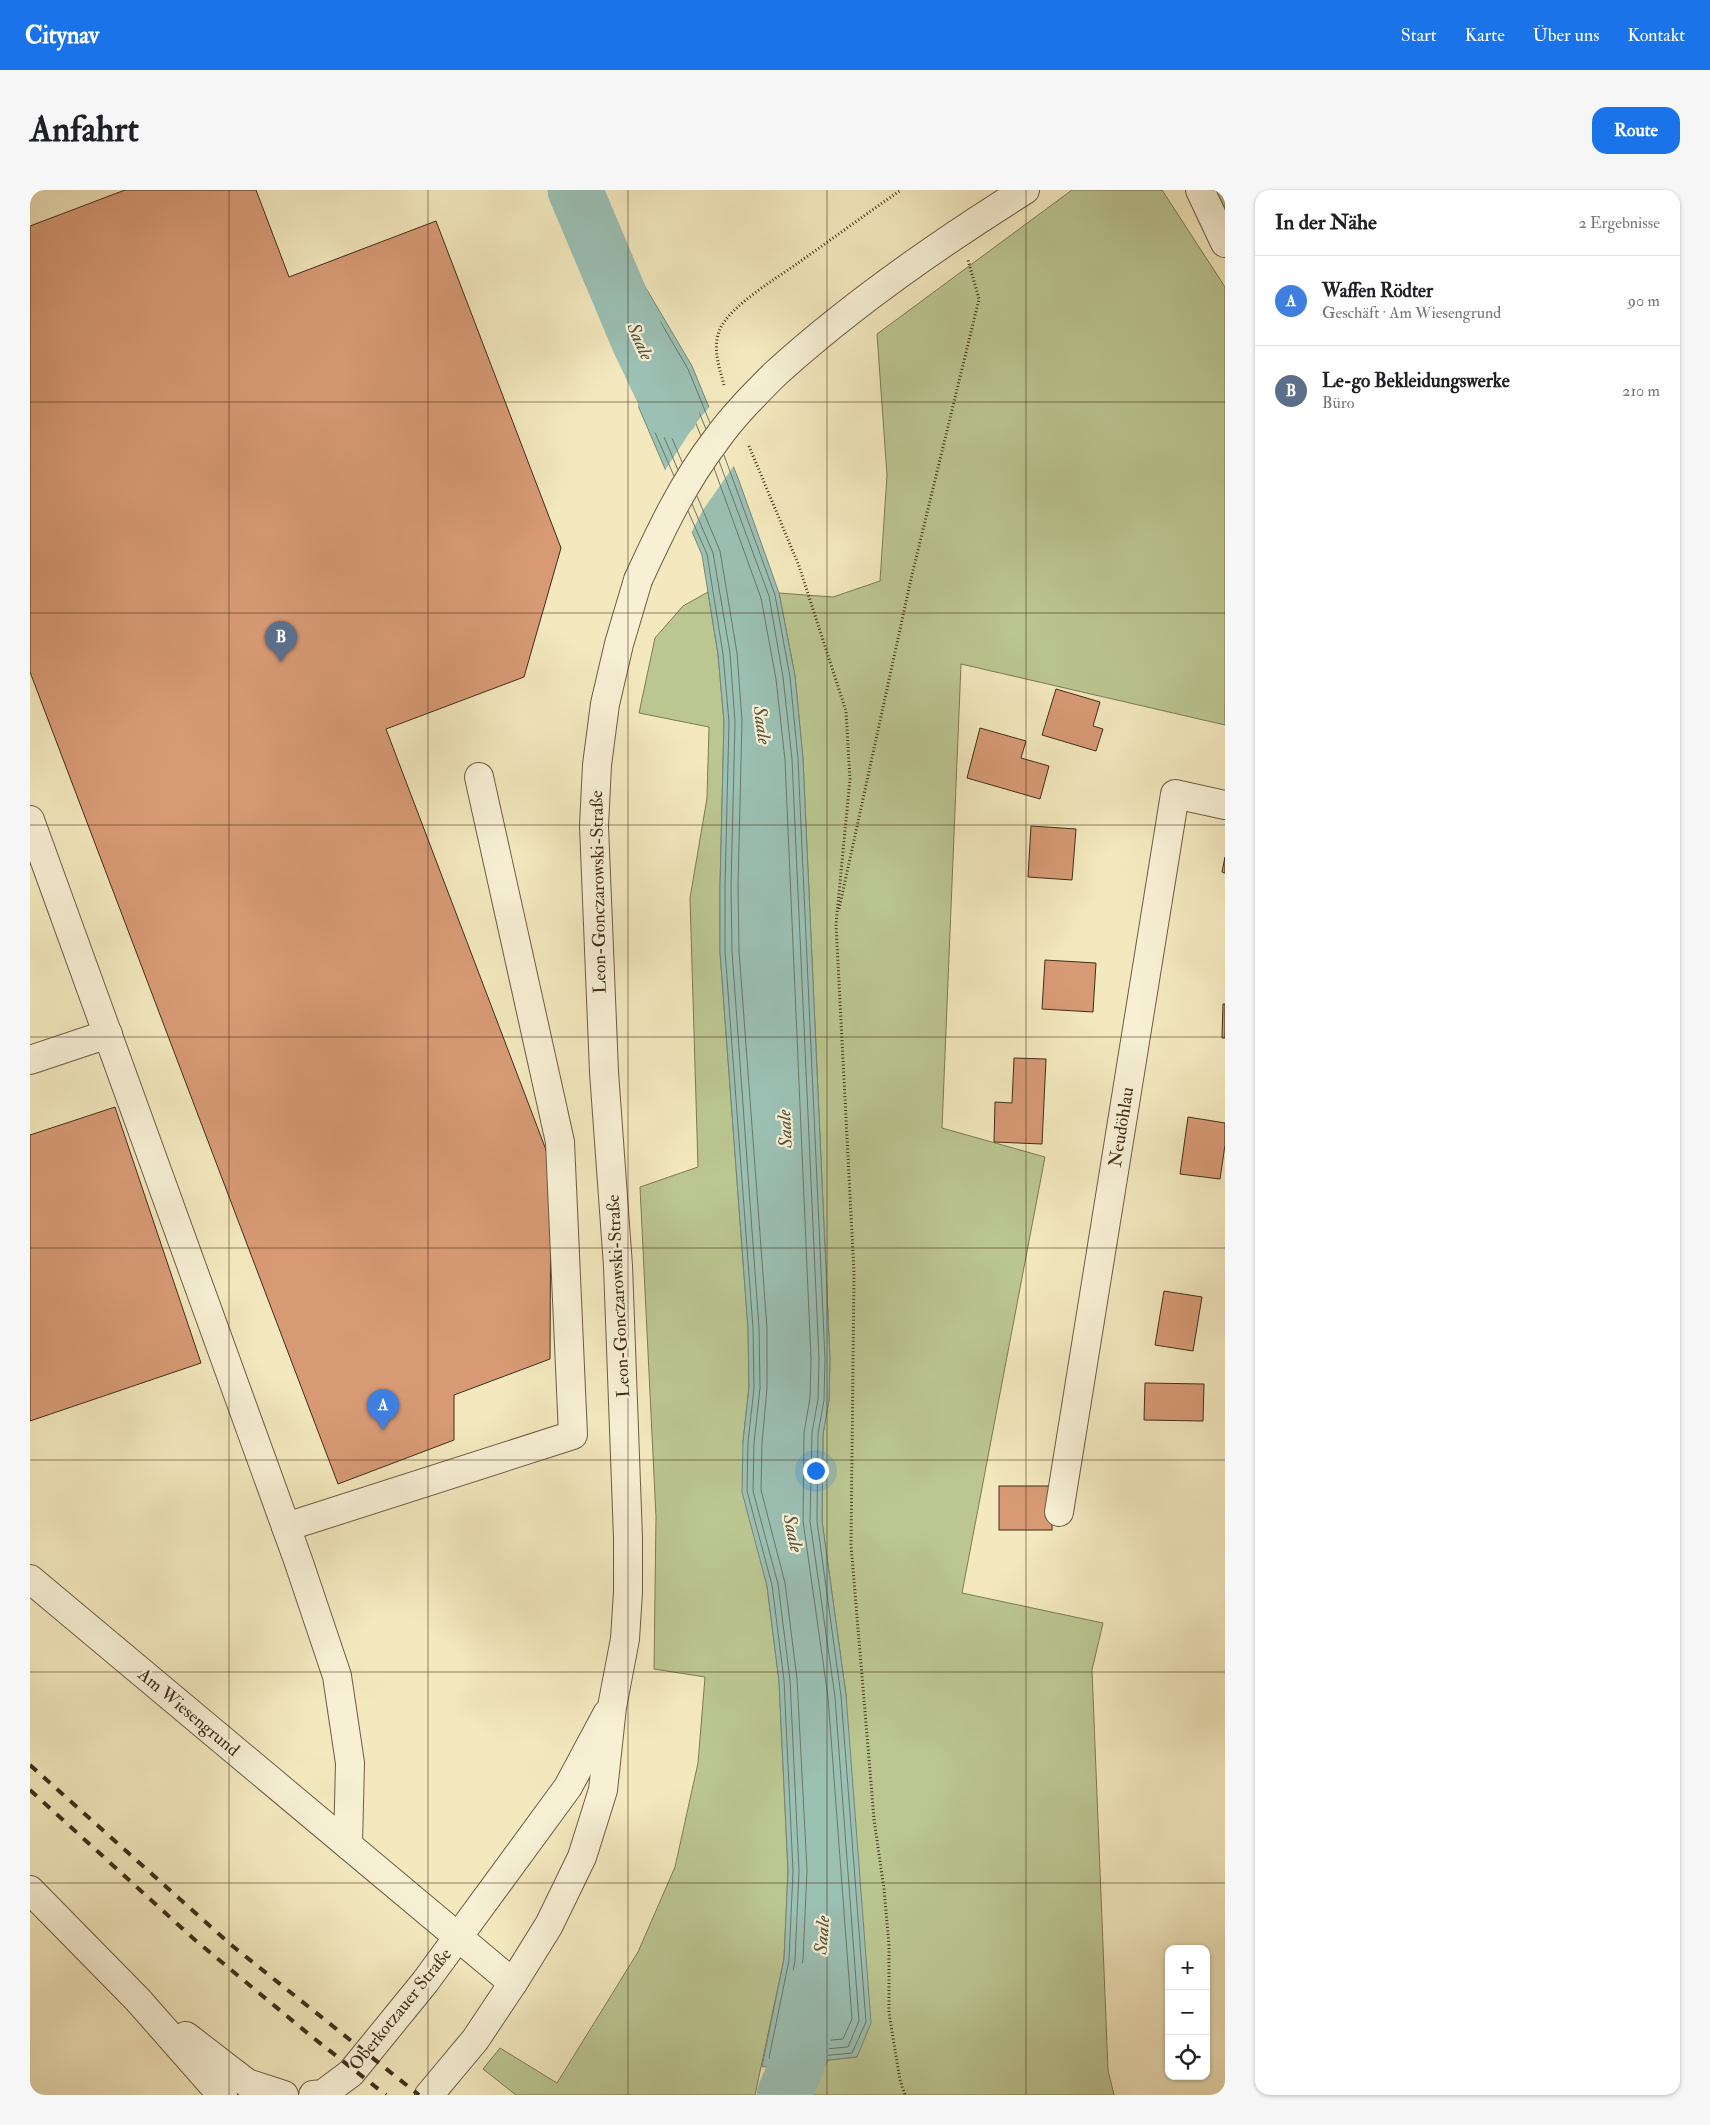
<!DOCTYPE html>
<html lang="de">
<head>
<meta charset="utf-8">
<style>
	body { margin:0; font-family:"IM FELL Double Pica",serif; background:#f6f6f6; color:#202124 }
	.controls { position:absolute; right:15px; bottom:15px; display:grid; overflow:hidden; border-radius:10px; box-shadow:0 1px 4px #0004 }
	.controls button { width:45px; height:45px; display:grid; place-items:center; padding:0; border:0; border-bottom:1px solid #e0e0e0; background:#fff; color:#202124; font:25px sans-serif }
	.you { position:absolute; left:785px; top:1280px; width:18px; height:18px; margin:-12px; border:4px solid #fff; border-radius:50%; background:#1a73e8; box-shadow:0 0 0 8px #1a73e833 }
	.badge { display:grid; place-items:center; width:32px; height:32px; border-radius:50%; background:#1a73e8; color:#fff; font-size:16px; font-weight:700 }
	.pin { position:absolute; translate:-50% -41px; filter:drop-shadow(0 1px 2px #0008) }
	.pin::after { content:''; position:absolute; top:26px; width:18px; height:15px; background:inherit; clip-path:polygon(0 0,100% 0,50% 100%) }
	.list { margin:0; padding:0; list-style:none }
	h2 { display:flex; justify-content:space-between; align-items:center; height:65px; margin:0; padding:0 20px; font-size:21px }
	h2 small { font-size:16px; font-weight:400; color:#757577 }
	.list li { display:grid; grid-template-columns:32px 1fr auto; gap:15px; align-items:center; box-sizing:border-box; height:90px; padding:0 20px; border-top:1px solid #e0e0e0 }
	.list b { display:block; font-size:19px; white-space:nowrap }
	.list p { margin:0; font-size:16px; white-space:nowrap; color:#757577 }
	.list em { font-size:16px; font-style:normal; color:#757577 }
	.icon { flex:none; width:28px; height:28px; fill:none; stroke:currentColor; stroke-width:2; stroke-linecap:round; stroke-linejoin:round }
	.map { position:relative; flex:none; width:1195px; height:1905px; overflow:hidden; border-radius:15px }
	header { display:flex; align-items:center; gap:30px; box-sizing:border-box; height:70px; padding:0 25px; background:#1a73e8; color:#fff }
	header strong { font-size:24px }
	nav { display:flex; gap:28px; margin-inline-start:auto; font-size:18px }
	.intro { display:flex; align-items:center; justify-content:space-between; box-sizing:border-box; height:120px; padding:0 30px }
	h1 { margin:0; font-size:35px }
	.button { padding:12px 22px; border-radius:15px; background:#1a73e8; color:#fff; font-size:18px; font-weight:700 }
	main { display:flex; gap:30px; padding:0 30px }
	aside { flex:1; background:#fff; border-radius:15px; box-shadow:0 1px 4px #0004 }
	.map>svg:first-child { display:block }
</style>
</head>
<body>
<header>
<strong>Citynav</strong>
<nav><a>Start</a><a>Karte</a><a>Über uns</a><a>Kontakt</a></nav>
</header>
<div class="intro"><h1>Anfahrt</h1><a class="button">Route</a></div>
<main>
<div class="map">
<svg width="1195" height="1905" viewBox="0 0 1195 1905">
	<rect width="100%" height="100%" fill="#f3e8be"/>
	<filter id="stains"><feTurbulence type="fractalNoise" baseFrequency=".004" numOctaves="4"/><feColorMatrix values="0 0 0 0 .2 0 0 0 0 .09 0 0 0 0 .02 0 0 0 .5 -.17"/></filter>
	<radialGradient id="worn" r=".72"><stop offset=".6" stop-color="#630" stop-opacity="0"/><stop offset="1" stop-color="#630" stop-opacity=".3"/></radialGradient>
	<g fill="#bbc691" stroke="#7e7a54">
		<polygon points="1042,0 1132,0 1195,97 1195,535 931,474 912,938 1015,967 932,1403 1073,1433 1062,1480 1078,1880 1084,1905 778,1905 798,1870 827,1867 816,1505 792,1331 793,1244 799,1210 800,1169 773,569 765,486 749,403 803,407 850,391 857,285 847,144"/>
		<polygon points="1179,0 1195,0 1195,36"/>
		<polygon points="678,402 688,464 694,532 690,696 690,762 718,1138 719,1197 713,1252 737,1396 749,1491 758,1681 754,1769 725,1905 486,1905 453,1879 470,1858 527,1893 608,1762 645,1677 668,1573 675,1487 624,1479 626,1327 610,997 668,977 660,708 677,608 679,537 609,523 625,448 653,416"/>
	</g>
	<polygon fill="#9bc0b4" stroke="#778576" points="610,88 662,176 708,288 749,403 765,486 773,569 800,1169 799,1210 793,1244 792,1331 816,1505 841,1833 827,1867 732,1877 754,1769 758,1681 749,1491 737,1396 712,1302 713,1252 719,1197 718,1138 690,762 690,696 694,532 688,464 672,365 609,218"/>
	<polygon fill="#f3e8be" points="681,215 705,274 673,320 660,345 634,282 665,234"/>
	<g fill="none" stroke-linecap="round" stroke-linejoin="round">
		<g stroke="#6e7666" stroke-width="1">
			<polyline points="652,272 628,215 630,163 633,164 646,185 671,246"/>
			<polyline points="648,280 621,216 623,136 626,137 652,182 676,239"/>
			<polyline points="644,286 614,217 616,113 620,114 658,179 680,233"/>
			<polyline points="667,306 690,361 707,463 712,531 708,696 709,761 737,1138 737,1198 732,1253 731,1300 755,1393 767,1489 777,1680 773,1770 756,1852 759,1854 813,1849 822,1829 798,1507 773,1331 774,1243 780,1208 781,1169 755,570 746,489 731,408 684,278"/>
			<polyline points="662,314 683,363 700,463 705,532 701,696 702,761 729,1138 730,1198 724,1253 723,1301 748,1394 760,1490 769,1681 765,1771 747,1860 750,1863 818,1857 829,1831 805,1507 780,1331 782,1243 788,1209 789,1169 762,569 753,487 739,406 689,271"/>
			<polyline points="658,321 677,364 693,464 699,532 695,696 695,761 723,1138 724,1198 718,1252 717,1301 742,1395 754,1490 763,1681 759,1770 739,1868 742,1871 822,1863 836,1832 811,1506 787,1331 788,1244 794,1210 795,1169 768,569 760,487 745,405 694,265"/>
		</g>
		<g stroke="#9bc0b4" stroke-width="55">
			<polyline points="545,0 610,154 642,221"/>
			<polyline points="754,1905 768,1872 784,1798"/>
		</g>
	</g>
	<g fill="#d79a75" stroke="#412d18">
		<polygon points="95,0 226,0 259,87 406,31 531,358 494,487 356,539 521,973 520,1169 424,1205 424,1250 308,1294 0,482 0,36"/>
		<polygon points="1026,499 1070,512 1063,536 1073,539 1066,561 1012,545"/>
		<polygon points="950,538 996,551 991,568 1019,576 1010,609 937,588"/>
		<polygon points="1001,636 1046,639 1042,690 998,687"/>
		<polygon points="1195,667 1195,683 1192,682"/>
		<polygon points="1015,770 1066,773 1063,822 1012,819"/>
		<polygon points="1193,814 1195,814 1195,848 1192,848"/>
		<polygon points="984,868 1016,869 1012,954 964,952 965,912 982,913"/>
		<polygon points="85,917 171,1173 0,1231 0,945"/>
		<polygon points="1158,927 1195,933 1195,955 1190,989 1150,984"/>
		<polygon points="1134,1101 1172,1107 1163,1161 1125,1155"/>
		<polygon points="1115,1193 1174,1194 1173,1231 1114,1230"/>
		<rect x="969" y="1296" width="53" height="44"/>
	</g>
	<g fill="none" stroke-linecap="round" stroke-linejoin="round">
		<g stroke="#6e5c42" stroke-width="30">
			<g id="minor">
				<polyline points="1170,0 1195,53"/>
				<path d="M745,184c77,-70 162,-129 250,-184"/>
				<polyline points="0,630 268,1370 307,1486 320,1573 318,1655"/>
				<polyline points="0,870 78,844"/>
				<polyline points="1029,1322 1145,604 1195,615"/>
				<polyline points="256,1337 543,1245 530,952 449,587"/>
				<polyline points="0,1389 483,1793"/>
				<polyline points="0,1700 108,1810 182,1894 193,1905"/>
				<polyline points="156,1846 217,1893 254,1905"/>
				<polyline points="283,1905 293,1904 321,1883 395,1792 538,1597 577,1524"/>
				<polyline points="399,1905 445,1850 483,1793 519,1735 552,1667 573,1600 582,1517 595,1449 598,1402 598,1348 588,1076 574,882 564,636 567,575 575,514 589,454 608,390"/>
			</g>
		</g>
		<g stroke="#412d18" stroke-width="3" stroke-dasharray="1 2.5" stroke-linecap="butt">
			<path d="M694,195c-5,-19 -12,-37 -4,-56 10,-23 57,-51 78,-66 34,-24 68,-49 103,-73"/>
			<polyline points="719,256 769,376 816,521 820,589 806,734 824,1083 821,1355 844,1629 854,1699 859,1755 859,1823 870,1890 875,1905"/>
			<polyline points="809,719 881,389 949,109 938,70"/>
		</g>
		<use href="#minor" stroke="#f7f0d5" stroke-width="28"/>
		<g stroke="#412d18" stroke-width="4" stroke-dasharray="9 9" stroke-linecap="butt">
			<polyline points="0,1575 200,1754 389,1905"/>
			<polyline points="0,1600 165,1750 281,1846 356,1905"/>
		</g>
		<g stroke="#6e5c42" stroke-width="30" stroke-linecap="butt">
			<path id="minor-bridge" d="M608,390c22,-48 45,-97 78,-140 17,-24 38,-45 59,-66"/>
		</g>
		<use href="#minor-bridge" stroke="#f7f0d5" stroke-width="28"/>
	</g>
	<path fill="none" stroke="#412d18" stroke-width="1" stroke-opacity="0.55" d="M199,0v1905M398,0v1905M598,0v1905M797,0v1905M996,0v1905M0,212h1195M0,423h1195M0,635h1195M0,847h1195M0,1058h1195M0,1270h1195M0,1482h1195M0,1693h1195"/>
	<g text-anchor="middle" stroke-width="4.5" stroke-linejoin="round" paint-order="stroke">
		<g font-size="18" fill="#412d18" stroke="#f7f0d5">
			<text transform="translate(568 702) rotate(-91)" y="6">Leon-Gonczarowski-Straße</text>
			<text transform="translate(1091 937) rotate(-81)" y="6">Neudöhlau</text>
			<text transform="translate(588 1106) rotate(-93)" y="6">Leon-Gonczarowski-Straße</text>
			<text transform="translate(159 1522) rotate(40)" y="6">Am Wiesengrund</text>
			<text transform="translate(370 1819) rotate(-51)" y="6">Oberkotzauer Straße</text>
		</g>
		<g font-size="19" font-style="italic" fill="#58523f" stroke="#f7f0d5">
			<text transform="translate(611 151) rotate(66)" y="7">Saale</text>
			<text transform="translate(733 535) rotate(82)" y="7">Saale</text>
			<text transform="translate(754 939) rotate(-93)" y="7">Saale</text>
			<text transform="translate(764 1343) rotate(78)" y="7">Saale</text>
			<text transform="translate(791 1745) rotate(-86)" y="7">Saale</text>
		</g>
	</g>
	<rect width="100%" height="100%" filter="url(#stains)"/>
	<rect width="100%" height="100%" fill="url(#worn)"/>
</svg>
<div class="controls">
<button>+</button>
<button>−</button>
<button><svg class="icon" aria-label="locate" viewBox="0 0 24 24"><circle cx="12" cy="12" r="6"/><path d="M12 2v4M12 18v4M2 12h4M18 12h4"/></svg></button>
</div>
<div class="you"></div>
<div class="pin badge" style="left:353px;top:1240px;background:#3f7fe0">A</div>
<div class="pin badge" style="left:251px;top:472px;background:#5c6f8a">B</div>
</div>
<aside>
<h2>In der Nähe<small>2 Ergebnisse</small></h2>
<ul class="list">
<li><span class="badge" style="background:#3f7fe0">A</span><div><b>Waffen Rödter</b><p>Geschäft · Am Wiesengrund</p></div><em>90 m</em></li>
<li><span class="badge" style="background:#5c6f8a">B</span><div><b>Le-go Bekleidungswerke</b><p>Büro</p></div><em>210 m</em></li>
</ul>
</aside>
</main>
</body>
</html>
